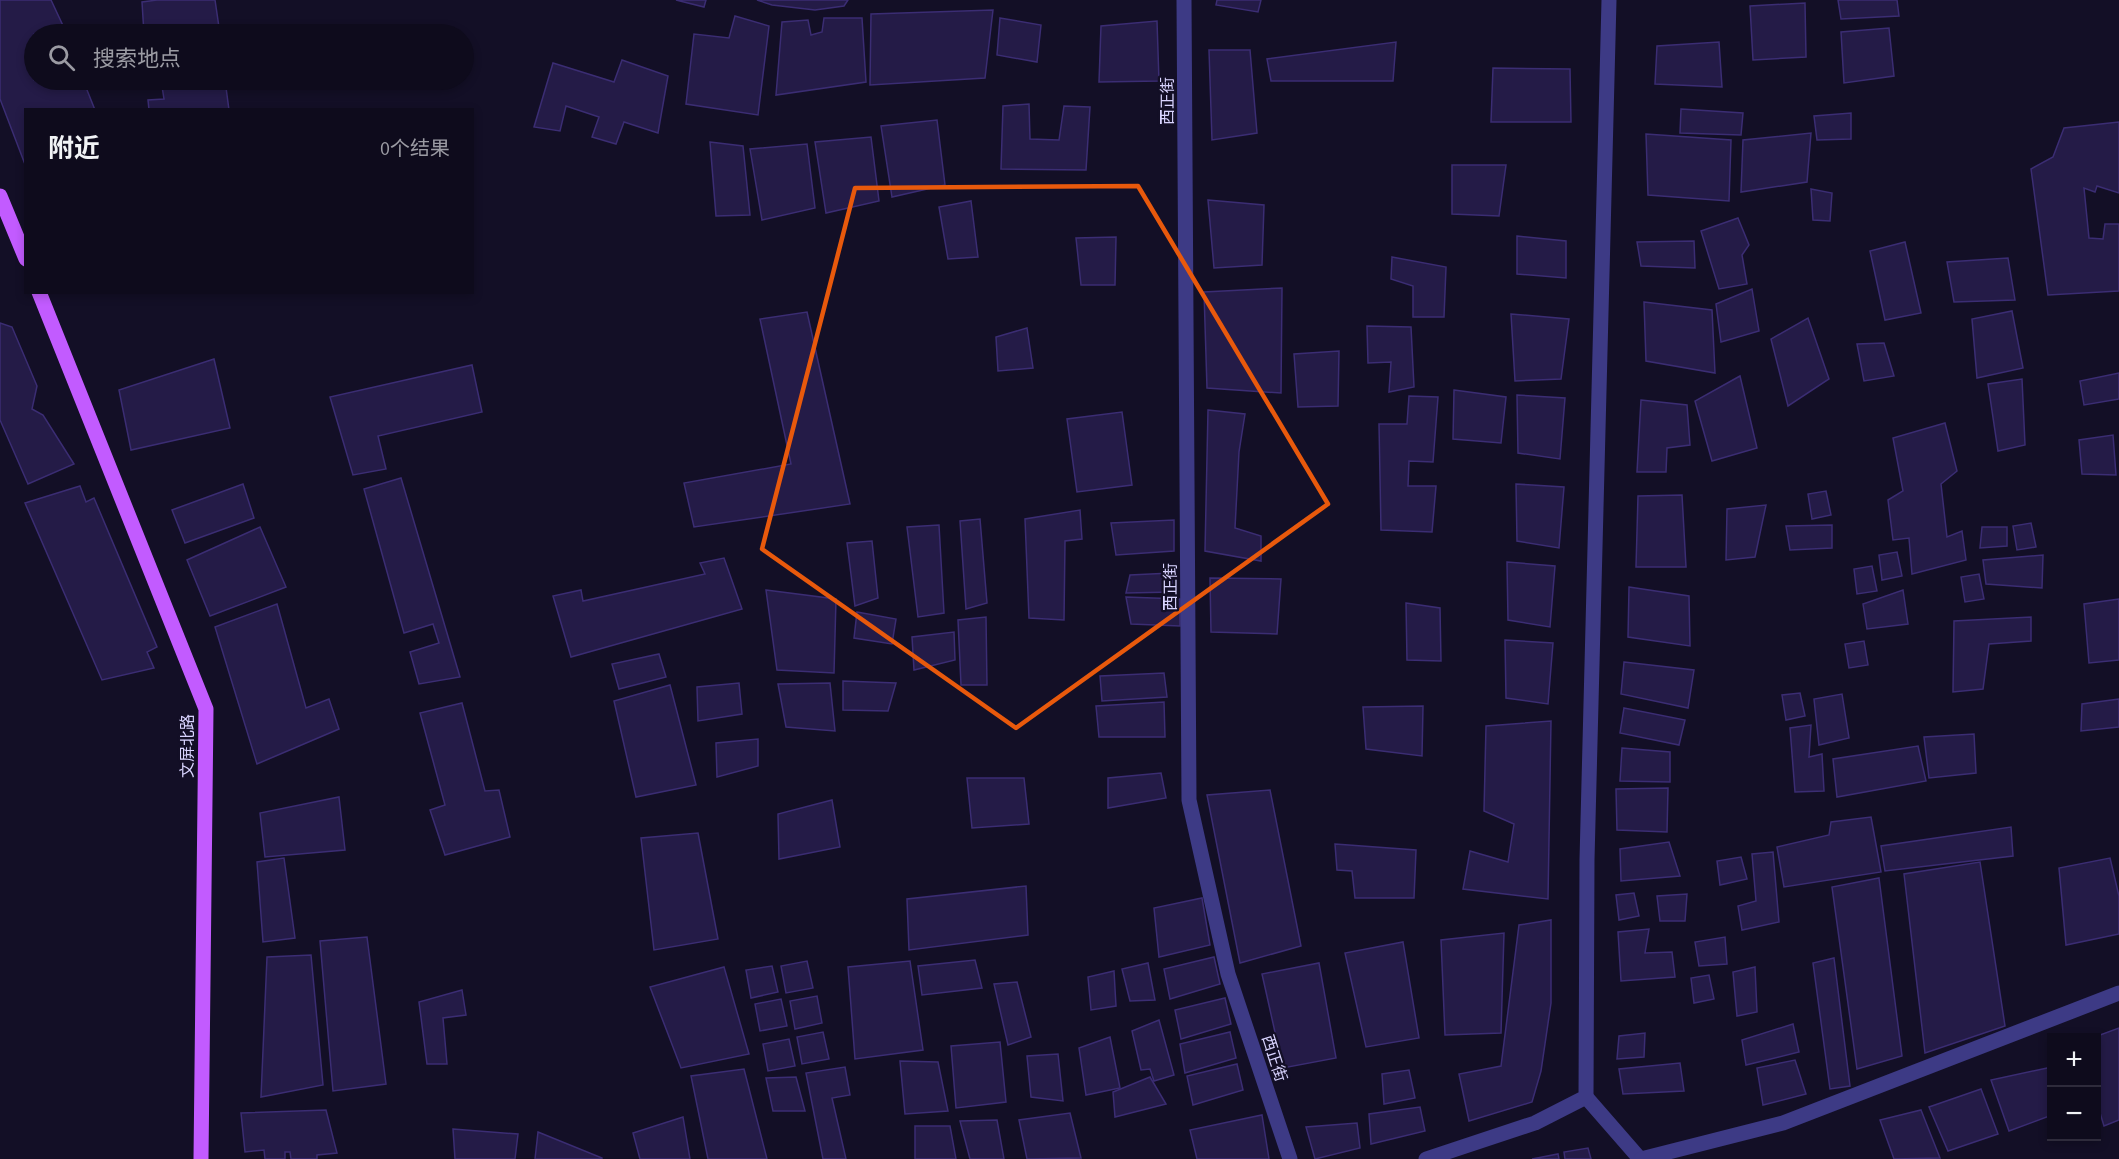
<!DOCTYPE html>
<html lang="zh">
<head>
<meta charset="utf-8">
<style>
	body { margin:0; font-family:"Source Sans 3","Noto Sans SC",sans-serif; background:#171425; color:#f1f3f6 }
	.controls { position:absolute; right:18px; bottom:18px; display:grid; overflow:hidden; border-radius:0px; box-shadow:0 3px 9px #0003 }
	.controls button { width:54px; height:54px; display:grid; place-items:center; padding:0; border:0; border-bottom:2px solid #2e2b3b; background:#0e0b1c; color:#f1f3f6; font:30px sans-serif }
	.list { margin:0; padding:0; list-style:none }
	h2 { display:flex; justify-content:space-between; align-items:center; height:78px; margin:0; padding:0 24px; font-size:26px }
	h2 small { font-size:20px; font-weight:400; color:#9b9ba3 }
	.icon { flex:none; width:33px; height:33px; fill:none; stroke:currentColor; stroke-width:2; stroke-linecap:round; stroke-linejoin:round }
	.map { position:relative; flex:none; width:2119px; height:1159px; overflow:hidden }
	.search { position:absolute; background:#0e0b1c; box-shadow:0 3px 9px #0003; left:24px; top:24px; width:450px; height:66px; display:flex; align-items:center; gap:15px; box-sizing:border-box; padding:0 21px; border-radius:33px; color:#9b9ba3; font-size:22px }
	.panel { position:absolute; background:#0e0b1c; box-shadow:0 3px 9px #0003; left:24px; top:108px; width:450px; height:186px; border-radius:0px }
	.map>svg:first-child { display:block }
</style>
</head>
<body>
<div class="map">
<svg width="2119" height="1159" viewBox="0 0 2119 1159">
	<rect width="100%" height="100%" fill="#130f26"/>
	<g fill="#241b47" stroke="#3b2d73" stroke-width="1.5">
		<polygon points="0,0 51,0 65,30 58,34 34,34 34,80 83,80 95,110 26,110 26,167 0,99"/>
		<polygon points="157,0 215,0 220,34 144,34 142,2"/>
		<polygon points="676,0 706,0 704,7"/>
		<polygon points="757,0 848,0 844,6 815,10 772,5"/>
		<polygon points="1217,0 1261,0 1258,12 1216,5"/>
		<polygon points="1838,0 1897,0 1899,16 1841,19"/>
		<polygon points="1805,3 1806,57 1753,60 1750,6"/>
		<polygon points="993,10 985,78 870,85 871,14"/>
		<polygon points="735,16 769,26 758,115 686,104 694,34 729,38"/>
		<polygon points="824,18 862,18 866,82 776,95 782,22 808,20 811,35 822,32"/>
		<polygon points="1000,18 1041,25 1037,62 997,55"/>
		<polygon points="1157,21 1159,81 1099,82 1101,26"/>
		<polygon points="1889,28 1894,76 1844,83 1841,32"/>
		<polygon points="1396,42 1393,81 1271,81 1267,59"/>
		<polygon points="1719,42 1722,87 1655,84 1657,46"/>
		<polygon points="1209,50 1250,50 1257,133 1212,140"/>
		<polygon points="622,60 668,76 658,133 624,122 616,144 592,137 599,117 566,106 560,131 534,127 553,63 614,82"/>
		<polygon points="1493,68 1570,69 1571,122 1491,122"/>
		<polygon points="161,80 225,80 229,110 149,110 148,100 164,99"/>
		<polygon points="1029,104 1030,139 1059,140 1064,106 1090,107 1086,170 1001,169 1003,106"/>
		<polygon points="1681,109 1743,113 1741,135 1680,133"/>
		<polygon points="1851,113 1851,139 1817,140 1814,116"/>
		<polygon points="937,120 945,185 892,197 881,126"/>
		<polygon points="2119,122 2119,193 2097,186 2095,192 2084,188 2089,238 2103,239 2105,224 2119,224 2119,291 2048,295 2031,169 2053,157 2064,128"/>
		<polygon points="1811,133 1807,182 1741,192 1743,140"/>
		<polygon points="1646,134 1731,140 1729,201 1648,195"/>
		<polygon points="871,137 879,201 826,213 815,142"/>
		<polygon points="710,142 743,146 750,215 716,216"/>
		<polygon points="807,144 815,208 762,220 750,149"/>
		<polygon points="1452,165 1506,165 1499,216 1452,214"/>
		<polygon points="1811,189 1832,193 1830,221 1813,220"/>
		<polygon points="1208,200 1264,205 1262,265 1214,268"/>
		<polygon points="971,201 978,257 948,259 939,207"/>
		<polygon points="1738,218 1749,245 1742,255 1747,284 1719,289 1701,231"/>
		<polygon points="1517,236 1566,241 1566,278 1517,274"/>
		<polygon points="1116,237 1115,285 1081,285 1076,238"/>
		<polygon points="1694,241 1695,268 1641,266 1637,242"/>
		<polygon points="1905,242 1921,313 1885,320 1870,251"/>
		<polygon points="1392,257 1446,267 1444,317 1413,317 1413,286 1391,279"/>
		<polygon points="2008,258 2015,300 1954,302 1947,262"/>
		<polygon points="1282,288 1281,393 1207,388 1204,292"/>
		<polygon points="1752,289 1759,331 1721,342 1716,304"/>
		<polygon points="1644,302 1712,310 1715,373 1646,361"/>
		<polygon points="2012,311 2023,368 1977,378 1972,319"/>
		<polygon points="807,312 850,504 694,527 684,483 791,464 760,319"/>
		<polygon points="1511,314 1569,319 1561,379 1515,381"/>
		<polygon points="1808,318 1829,379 1788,406 1771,339"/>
		<polygon points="0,323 12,327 37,386 32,409 43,415 74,464 28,484 0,420"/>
		<polygon points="1367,326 1411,327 1414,387 1389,392 1391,362 1368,363"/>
		<polygon points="1027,328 1033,368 998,371 996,337"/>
		<polygon points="1884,343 1894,376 1864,381 1857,344"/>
		<polygon points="1339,351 1338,406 1298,407 1294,354"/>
		<polygon points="214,359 230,428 131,450 119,390"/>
		<polygon points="472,365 482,412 378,436 386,469 353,475 330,397"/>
		<polygon points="2119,373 2119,399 2084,405 2080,381"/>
		<polygon points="1740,376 1757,448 1712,461 1695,401"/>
		<polygon points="2022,379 2025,445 1998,451 1988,384"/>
		<polygon points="1454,390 1506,397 1501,443 1453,439"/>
		<polygon points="1517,395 1565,398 1560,459 1518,453"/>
		<polygon points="1409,396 1438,397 1433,462 1409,461 1408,486 1436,486 1432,532 1381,530 1379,424 1407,424"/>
		<polygon points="1641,400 1687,405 1690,445 1667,448 1666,472 1637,472"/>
		<polygon points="1208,410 1245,414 1239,452 1235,528 1261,536 1261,561 1205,551"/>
		<polygon points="1122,412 1132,485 1077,492 1067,419"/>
		<polygon points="1945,423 1957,471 1941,484 1947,537 1962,531 1966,560 1912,574 1909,538 1893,540 1888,500 1903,491 1893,438"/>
		<polygon points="2113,435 2116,475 2082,474 2079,440"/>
		<polygon points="401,478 460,677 419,684 410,652 439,643 433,624 404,633 364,489"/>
		<polygon points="243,484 254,518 185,543 172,510"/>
		<polygon points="1516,484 1564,487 1559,548 1517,541"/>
		<polygon points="80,486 86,502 94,498 157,647 147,652 154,668 102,680 25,503"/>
		<polygon points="1826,491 1831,515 1812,519 1808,494"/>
		<polygon points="1682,495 1686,567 1636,567 1638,496"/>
		<polygon points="1766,505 1755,557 1726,560 1727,509"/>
		<polygon points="1080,510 1082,539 1065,541 1064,620 1029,618 1025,519"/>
		<polygon points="980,519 987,603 966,609 960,521"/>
		<polygon points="1174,520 1174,551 1116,555 1111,523"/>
		<polygon points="2031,523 2036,547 2017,550 2013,526"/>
		<polygon points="939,525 944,613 918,617 907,527"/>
		<polygon points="1832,525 1832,548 1790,550 1786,526"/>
		<polygon points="260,527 286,587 210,616 187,560"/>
		<polygon points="1982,527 2007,527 2007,546 1980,548"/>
		<polygon points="872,541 878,598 855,606 847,543"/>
		<polygon points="1897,552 1902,576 1882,580 1879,555"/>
		<polygon points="2043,555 2042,588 1986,584 1983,560"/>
		<polygon points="724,558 742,609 571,657 553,596 581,590 583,601 705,574 700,563"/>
		<polygon points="1507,562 1555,566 1550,627 1508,620"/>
		<polygon points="1872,566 1877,591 1857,594 1854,569"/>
		<polygon points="1171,573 1174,592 1126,593 1130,575"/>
		<polygon points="1979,574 1984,599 1965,602 1961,577"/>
		<polygon points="1210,578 1281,579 1277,634 1211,632"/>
		<polygon points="1629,587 1689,596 1690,646 1628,637"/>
		<polygon points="766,590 836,599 834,673 777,670"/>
		<polygon points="1903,590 1908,624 1867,629 1863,604"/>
		<polygon points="1126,597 1180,599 1180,626 1131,624"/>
		<polygon points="2119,599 2119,660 2089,663 2084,604"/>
		<polygon points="1406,603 1440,608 1441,661 1407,660"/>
		<polygon points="277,604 306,708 329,699 339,729 257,764 215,627"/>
		<polygon points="857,612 896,619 892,644 854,638"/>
		<polygon points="986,617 987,685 961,685 958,620"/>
		<polygon points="2031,617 2031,641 1989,644 1983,689 1953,692 1954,621"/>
		<polygon points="954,632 955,660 914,670 912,637"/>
		<polygon points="1505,640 1553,643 1548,704 1506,698"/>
		<polygon points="1864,641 1868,665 1849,668 1845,644"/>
		<polygon points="659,654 666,677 619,689 612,664"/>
		<polygon points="1624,662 1694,670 1688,708 1621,694"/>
		<polygon points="1164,673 1167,697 1102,701 1100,676"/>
		<polygon points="843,681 896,683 888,711 843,710"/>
		<polygon points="739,683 742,714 698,721 697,687"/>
		<polygon points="830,683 835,731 786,727 778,684"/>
		<polygon points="670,685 696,785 636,797 614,701"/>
		<polygon points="1800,693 1805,716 1786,720 1782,695"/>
		<polygon points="1842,694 1849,738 1819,745 1814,699"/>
		<polygon points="2119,699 2119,727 2081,731 2082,704"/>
		<polygon points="1164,702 1165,737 1099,737 1096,706"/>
		<polygon points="462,703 485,791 499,790 510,837 445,855 430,810 445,805 420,713"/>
		<polygon points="1423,706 1422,756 1366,749 1363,707"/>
		<polygon points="1624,708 1685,720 1679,745 1620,733"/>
		<polygon points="1551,721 1548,899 1463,889 1470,851 1508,862 1514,824 1484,811 1486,726"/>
		<polygon points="1811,725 1809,757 1822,754 1824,791 1795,792 1790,728"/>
		<polygon points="1974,734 1976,773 1929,778 1924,737"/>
		<polygon points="758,739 758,766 717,777 716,743"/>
		<polygon points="1918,746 1926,781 1837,797 1833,759"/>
		<polygon points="1622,748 1670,752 1670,782 1620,781"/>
		<polygon points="1161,773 1166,798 1108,808 1108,778"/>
		<polygon points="967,778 1024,778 1029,824 972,828"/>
		<polygon points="1668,788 1667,832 1617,830 1616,789"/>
		<polygon points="1270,790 1301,946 1240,963 1207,795"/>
		<polygon points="339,797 345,850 265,857 260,813"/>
		<polygon points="832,800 840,847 779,859 778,814"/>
		<polygon points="1871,817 1881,872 1784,887 1777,847 1829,835 1831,822"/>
		<polygon points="2011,827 2013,856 1885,871 1881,846"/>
		<polygon points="698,833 718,939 654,950 641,838"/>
		<polygon points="1669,842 1680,876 1621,881 1620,849"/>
		<polygon points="1335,844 1416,850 1414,898 1355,898 1352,871 1337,870"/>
		<polygon points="1773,852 1779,922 1742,930 1738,906 1756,901 1752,854"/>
		<polygon points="1741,857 1747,879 1720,885 1717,861"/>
		<polygon points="284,858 295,938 263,942 257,862"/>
		<polygon points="2110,858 2119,896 2119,934 2066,945 2059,868"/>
		<polygon points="1980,862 2005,1026 1925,1053 1904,874"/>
		<polygon points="1879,878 1902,1056 1857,1069 1832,887"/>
		<polygon points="1026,886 1028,935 909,950 907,899"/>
		<polygon points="1634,893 1639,916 1619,920 1616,895"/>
		<polygon points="1687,894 1685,921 1660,921 1657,896"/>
		<polygon points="1202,898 1210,945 1159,957 1154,908"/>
		<polygon points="1551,920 1551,1003 1541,1071 1532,1102 1469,1121 1459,1074 1501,1066 1519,925"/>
		<polygon points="1649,929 1645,953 1672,952 1675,977 1621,981 1618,932"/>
		<polygon points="1504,933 1501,1033 1445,1035 1441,940"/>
		<polygon points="367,937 386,1084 333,1091 320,941"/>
		<polygon points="1725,937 1727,964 1699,966 1695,942"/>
		<polygon points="1403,942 1419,1038 1366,1047 1345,953"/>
		<polygon points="311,955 323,1085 261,1097 267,957"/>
		<polygon points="1214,957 1220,984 1170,999 1164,969"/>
		<polygon points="1834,958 1850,1086 1830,1089 1813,963"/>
		<polygon points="975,960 982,988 922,995 918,966"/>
		<polygon points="807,961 813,988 786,993 781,966"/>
		<polygon points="910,961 923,1050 855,1059 848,967"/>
		<polygon points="1148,963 1155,1000 1130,1001 1122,969"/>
		<polygon points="1319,963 1336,1058 1283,1068 1262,974"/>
		<polygon points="772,966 778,992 751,998 746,970"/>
		<polygon points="724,967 749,1054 681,1068 650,987"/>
		<polygon points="1755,967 1757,1012 1737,1016 1733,972"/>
		<polygon points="1114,971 1116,1006 1091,1010 1088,977"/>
		<polygon points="1709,975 1714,999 1694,1003 1691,978"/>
		<polygon points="1017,982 1031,1037 1008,1045 994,984"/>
		<polygon points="462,990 466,1015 443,1018 447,1064 427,1064 419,1002"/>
		<polygon points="817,996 822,1023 795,1029 790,1001"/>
		<polygon points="1225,998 1231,1024 1181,1039 1175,1010"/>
		<polygon points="781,999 787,1026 760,1031 755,1004"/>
		<polygon points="1159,1020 1174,1075 1154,1081 1150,1069 1141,1070 1132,1031"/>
		<polygon points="1793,1024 1799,1052 1746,1065 1742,1040"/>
		<polygon points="2119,1028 2119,1120 2104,1126 2096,1100 2096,1038 2092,1038"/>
		<polygon points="823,1032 829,1059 802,1064 797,1037"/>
		<polygon points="1230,1032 1236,1058 1185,1073 1180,1044"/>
		<polygon points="1645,1033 1644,1057 1617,1059 1619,1036"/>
		<polygon points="1110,1037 1120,1088 1086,1095 1079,1048"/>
		<polygon points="789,1039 795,1066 768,1071 763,1044"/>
		<polygon points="1000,1042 1006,1102 956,1108 951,1046"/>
		<polygon points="1058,1054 1063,1101 1031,1097 1027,1056"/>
		<polygon points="1795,1060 1806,1094 1763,1105 1757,1068"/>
		<polygon points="900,1061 938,1062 948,1111 905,1114"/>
		<polygon points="1680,1063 1684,1091 1623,1094 1619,1069"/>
		<polygon points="1237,1064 1243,1090 1193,1105 1187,1076"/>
		<polygon points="845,1067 850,1095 832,1098 846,1159 823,1159 806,1073"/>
		<polygon points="2052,1067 2052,1115 2009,1131 1991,1080"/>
		<polygon points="744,1069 767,1159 708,1159 691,1076"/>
		<polygon points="1409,1070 1415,1098 1384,1104 1382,1074"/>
		<polygon points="796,1077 805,1111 773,1111 766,1078"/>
		<polygon points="1150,1077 1166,1104 1115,1117 1113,1092"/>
		<polygon points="1981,1089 1998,1134 1948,1151 1929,1107"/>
		<polygon points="1420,1107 1425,1131 1371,1144 1369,1114"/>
		<polygon points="326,1110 337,1153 317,1155 317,1159 291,1159 290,1152 285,1152 285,1159 265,1159 264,1150 245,1152 241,1113"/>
		<polygon points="1921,1110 1940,1158 1894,1159 1880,1120"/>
		<polygon points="1070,1113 1081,1158 1027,1159 1019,1120"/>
		<polygon points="1262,1115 1269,1159 1197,1159 1190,1130"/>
		<polygon points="683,1117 690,1159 640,1159 633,1133"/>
		<polygon points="997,1120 1004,1159 970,1159 960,1121"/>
		<polygon points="1357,1123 1360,1148 1315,1159 1306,1127"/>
		<polygon points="915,1126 950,1126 956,1159 915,1159"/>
		<polygon points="453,1129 518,1134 515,1159 455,1159"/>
		<polygon points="538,1132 602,1158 602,1159 535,1159"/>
		<polygon points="1588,1148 1591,1159 1565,1159 1564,1152"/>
		<polygon points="1558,1154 1559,1159 1532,1159"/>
	</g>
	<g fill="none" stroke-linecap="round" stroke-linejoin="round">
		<g stroke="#3d3a85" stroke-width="15">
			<polyline points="1184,0 1189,800 1228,974 1290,1159"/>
			<polyline points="1586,1097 1640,1159"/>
			<polyline points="1426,1159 1535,1123 1586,1097 1587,860 1609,0"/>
			<polyline points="1641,1159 1783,1123 2119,993"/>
		</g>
		<g stroke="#c25bff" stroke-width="15">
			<polyline points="0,196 26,259"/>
			<polyline points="39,292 206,709 201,1159"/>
		</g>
	</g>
	<path fill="none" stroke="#e8590c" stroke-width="4.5" stroke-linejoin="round" d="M1138,186l190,318 -312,224 -254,-179 93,-361z"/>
	<g text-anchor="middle" stroke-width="4.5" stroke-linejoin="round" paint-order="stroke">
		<g font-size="16" fill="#d9d4ff" stroke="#130f26">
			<text transform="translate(1167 101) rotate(-90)" y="6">西正街</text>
			<text transform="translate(1170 587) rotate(-90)" y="6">西正街</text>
			<text transform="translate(187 746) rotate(-90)" y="6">文屏北路</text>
			<text transform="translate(1275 1058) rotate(72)" y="6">西正街</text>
		</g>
	</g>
</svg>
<div class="controls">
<button>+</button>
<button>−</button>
</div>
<div class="search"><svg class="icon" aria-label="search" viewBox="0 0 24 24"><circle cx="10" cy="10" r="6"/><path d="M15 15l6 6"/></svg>搜索地点</div>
<section class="panel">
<h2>附近<small>0个结果</small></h2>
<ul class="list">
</ul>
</section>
</div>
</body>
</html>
